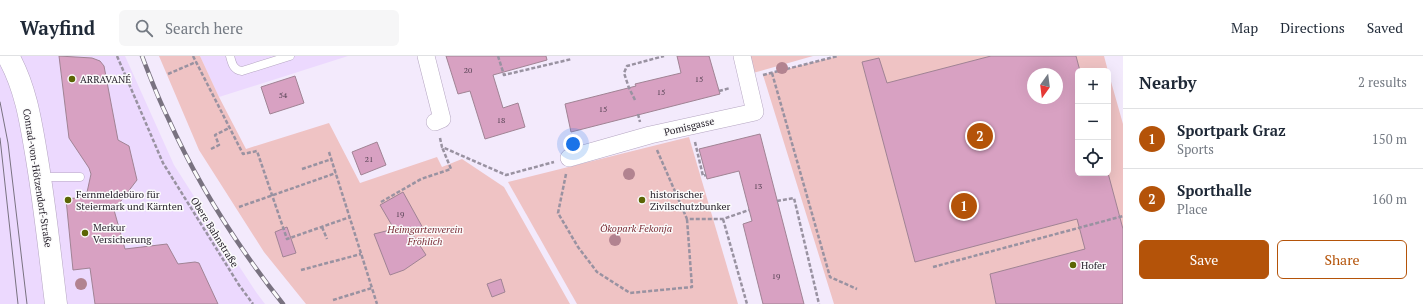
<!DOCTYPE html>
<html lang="en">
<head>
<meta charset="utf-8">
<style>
	body { margin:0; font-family:"PT Serif",serif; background:#f6f6f7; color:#1f2937 }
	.controls { position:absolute; right:12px; top:12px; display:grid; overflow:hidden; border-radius:6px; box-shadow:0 4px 16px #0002 }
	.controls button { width:36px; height:36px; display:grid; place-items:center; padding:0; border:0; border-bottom:1px solid #e0e1e3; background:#fff; color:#1f2937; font:20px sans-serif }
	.compass { position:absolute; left:1027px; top:12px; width:36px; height:36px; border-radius:50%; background:#fff; box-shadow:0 4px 16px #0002; rotate:194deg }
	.you { position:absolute; left:573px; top:88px; width:14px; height:14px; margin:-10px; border:3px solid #fff; border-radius:50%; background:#1a73e8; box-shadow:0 0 0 6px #1a73e833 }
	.badge { display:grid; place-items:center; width:26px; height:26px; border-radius:50%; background:#b45309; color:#fff; font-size:13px; font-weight:700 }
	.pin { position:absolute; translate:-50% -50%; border:2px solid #fff; box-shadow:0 1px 4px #0006 }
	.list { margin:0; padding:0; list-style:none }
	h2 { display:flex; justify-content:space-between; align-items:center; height:52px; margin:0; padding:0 16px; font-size:17px }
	h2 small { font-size:13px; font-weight:400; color:#747a83 }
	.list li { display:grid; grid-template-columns:26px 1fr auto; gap:12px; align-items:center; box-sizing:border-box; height:60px; padding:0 16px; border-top:1px solid #e0e1e3 }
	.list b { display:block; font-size:15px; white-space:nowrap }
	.list p { margin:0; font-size:13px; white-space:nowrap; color:#747a83 }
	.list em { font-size:13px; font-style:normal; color:#747a83 }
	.actions { display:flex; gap:8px; padding:12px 16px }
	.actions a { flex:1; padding:9px 0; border:1px solid #b45309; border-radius:6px; text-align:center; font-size:14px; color:#b45309 }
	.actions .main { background:#b45309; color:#fff }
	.icon { flex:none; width:22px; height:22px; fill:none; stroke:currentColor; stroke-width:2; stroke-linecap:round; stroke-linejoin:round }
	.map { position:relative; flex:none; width:1123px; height:248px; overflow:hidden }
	header { display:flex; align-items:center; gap:24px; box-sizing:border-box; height:56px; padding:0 20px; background:#fff; border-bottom:1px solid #e0e1e3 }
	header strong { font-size:19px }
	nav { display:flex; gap:22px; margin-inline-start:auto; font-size:14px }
	.search { width:280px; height:36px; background:#f6f6f7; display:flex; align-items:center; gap:10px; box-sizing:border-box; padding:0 14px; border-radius:6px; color:#747a83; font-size:15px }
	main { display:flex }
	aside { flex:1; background:#fff }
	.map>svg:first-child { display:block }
</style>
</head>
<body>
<header>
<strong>Wayfind</strong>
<div class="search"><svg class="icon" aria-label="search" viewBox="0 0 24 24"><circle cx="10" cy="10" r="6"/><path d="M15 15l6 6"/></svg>Search here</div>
<nav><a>Map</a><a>Directions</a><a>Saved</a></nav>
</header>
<main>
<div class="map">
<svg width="1123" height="248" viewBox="0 0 1123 248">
	<rect width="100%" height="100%" fill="#f3eafc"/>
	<g fill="#ecd9fe">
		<polygon points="0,0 125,0 174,109 218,178 256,236 265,248 0,248"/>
		<polygon points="200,0 348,0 219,41"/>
	</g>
	<g fill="#efc3c4" fill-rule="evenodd">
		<polygon points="159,0 200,0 219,41 246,93 329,67 360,127 437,101 442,111 462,103 504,131 570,248 306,248 264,196 199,94"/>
		<polygon points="749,0 813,0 753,17"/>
		<path d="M838,0h266l4,15h-30v102h30v-102l15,53v116l-132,35 5,29h-162l-71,-229zM1033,18h24v24h-24z"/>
		<polygon points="689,81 738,248 577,248 508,126"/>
	</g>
	<g fill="#d8a1c2" stroke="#a08394" fill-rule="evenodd">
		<polygon points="59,0 92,2 100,5 104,10 118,84 129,90 137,124 114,154 125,193 167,188 178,208 195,206 199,207 218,248 95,248 90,212 73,214 66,143 86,141 91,118 89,112 69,82"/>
		<polygon points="446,0 546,0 547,4 493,19 503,52 518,47 525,71 485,83 470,35 458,38"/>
		<polygon points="677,0 709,0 720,38 571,76 565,48 636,30 635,28 681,17"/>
		<path d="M991,0h85l4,15h-2v102h30l15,56v75h-127l-6,-30 95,-25 -8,-30 -162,43 -53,-200 17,-4 8,25zM1033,18h24v24h-24z"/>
		<polygon points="295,20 304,47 270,58 261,31"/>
		<polygon points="760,78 775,136 804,248 763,248 743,168 752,165 739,115 707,123 699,93"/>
		<polygon points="377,86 386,109 361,119 352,96"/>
		<polygon points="403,136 424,174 413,179 426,199 404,214 390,219 374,178 394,173 380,149"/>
		<polygon points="287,171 296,197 283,201 275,176"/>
		<polygon points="501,223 505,236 492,241 487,228"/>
	</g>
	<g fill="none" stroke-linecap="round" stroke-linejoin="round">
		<g stroke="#b5a6c2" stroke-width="9">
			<g id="lane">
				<path d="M230,0c2,7 3,14 12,15l48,-15"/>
				<polyline points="41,121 80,121"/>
			</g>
		</g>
		<g stroke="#b5a6c2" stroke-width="18">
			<g id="street">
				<polyline points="426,0 442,63 435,66"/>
				<polyline points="569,102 650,79 755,56 742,0"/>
			</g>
		</g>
		<g stroke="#b5a6c2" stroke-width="23">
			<path id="primary" d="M8,0c18,32 23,67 29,103 8,48 13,96 19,145"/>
		</g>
		<g stroke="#9992a1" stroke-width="2.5" stroke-dasharray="4 2" stroke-linecap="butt">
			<polyline points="117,0 163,107 239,229 253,248"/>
			<polyline points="193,0 243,98 257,95 287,183 350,161"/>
			<polyline points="498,0 504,19 572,3"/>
			<polyline points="772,17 830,221 857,233"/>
			<polyline points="168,18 196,6"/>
			<polyline points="763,19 838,0"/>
			<polyline points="719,35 730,32"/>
			<polyline points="635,44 629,32 624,17 627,10 664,0"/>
			<polyline points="638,58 640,66"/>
			<polyline points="440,82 442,91 506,119 554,106"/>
			<polyline points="695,86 703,120 706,119"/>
			<polyline points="211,93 219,89 215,79 229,72"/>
			<polyline points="657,94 687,163 723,163 749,154"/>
			<polyline points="329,96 377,248"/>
			<polyline points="302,113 332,103"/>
			<polyline points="566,118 558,157 578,191 597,216 630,237 692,231 687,163"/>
			<polyline points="777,145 794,142 819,248"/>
			<polyline points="381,146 421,123 451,113 442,91"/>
			<polyline points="239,151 336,117"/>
			<polyline points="723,163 747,248"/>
			<polyline points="322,171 327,183"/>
			<polyline points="933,211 1123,160"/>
			<polyline points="301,214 361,198"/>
			<polyline points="333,244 372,232"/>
		</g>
		<use href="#lane" stroke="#fff" stroke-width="8"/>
		<use href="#street" stroke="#fff" stroke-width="17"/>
		<use href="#primary" stroke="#fff" stroke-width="22"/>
		<g stroke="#797280" stroke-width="1">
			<polyline points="0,46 8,87 27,248"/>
			<polyline points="0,82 18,248"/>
		</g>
		<g stroke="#797280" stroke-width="4.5">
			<path id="rail" d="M142,0c8,21 16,42 26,62 30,67 70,129 115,186"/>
		</g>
		<use href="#rail" stroke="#fbfbfb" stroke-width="3" stroke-dasharray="9" stroke-linecap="butt"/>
	</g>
	<g fill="#b28390">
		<circle cx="782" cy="12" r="6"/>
		<circle cx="629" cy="118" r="6"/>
		<circle cx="615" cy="184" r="6"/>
		<circle cx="81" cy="228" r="6"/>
	</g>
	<g fill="#5b6505" stroke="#fbfbfb" stroke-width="1.5">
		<circle cx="72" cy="23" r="4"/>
		<circle cx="68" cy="144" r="4"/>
		<circle cx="642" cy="144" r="4"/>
		<circle cx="85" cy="177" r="4"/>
		<circle cx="1073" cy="209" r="4"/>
	</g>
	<g text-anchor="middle" stroke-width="3" stroke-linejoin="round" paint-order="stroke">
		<g font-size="8" fill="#554253">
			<text x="468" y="17">20</text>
			<text x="699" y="26">15</text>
			<text x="661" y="39">15</text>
			<text x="283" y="42">54</text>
			<text x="603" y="56">15</text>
			<text x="501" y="67">18</text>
			<text x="369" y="106">21</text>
			<text x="758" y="133">13</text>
			<text x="400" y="161">19</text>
			<text x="776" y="223">19</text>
		</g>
		<g font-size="10" fill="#29232e" stroke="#fbfbfb" text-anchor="start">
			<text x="80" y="27">ARRAVANÉ</text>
			<text x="76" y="142">Fernmeldebüro für<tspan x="76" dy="12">Steiermark und Kärnten</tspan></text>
			<text x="650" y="142">historischer<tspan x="650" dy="12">Zivilschutzbunker</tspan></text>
			<text x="93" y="175">Merkur<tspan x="93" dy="12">Versicherung</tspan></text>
			<text x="1081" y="213">Hofer</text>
		</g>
		<g font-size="10" fill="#29232e" stroke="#fbfbfb">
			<text transform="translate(689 70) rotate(-13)" y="4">Pomisgasse</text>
			<text transform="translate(38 122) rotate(81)" y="4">Conrad-von-Hötzendorf-Straße</text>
			<text transform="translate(215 176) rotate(58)" y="4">Obere Bahnstraße</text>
		</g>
		<g font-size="10" font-style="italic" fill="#7c2e37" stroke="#fbfbfb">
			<text x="636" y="176">Ökopark Fekonja</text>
			<text x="425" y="177">Heimgartenverein<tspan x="425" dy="12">Fröhlich</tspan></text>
		</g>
	</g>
</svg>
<div class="controls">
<button>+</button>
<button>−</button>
<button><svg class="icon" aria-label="locate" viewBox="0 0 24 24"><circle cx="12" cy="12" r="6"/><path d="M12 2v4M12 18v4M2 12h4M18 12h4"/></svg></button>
</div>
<svg class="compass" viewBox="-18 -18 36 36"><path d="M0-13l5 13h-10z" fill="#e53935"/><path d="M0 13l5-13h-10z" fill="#747a83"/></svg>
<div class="you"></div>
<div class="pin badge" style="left:964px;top:150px">1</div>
<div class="pin badge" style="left:980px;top:80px">2</div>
</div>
<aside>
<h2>Nearby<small>2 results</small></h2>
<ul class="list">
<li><span class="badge">1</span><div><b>Sportpark Graz</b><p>Sports</p></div><em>150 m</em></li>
<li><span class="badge">2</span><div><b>Sporthalle</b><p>Place</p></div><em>160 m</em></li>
</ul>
<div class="actions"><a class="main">Save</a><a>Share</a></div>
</aside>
</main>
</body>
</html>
